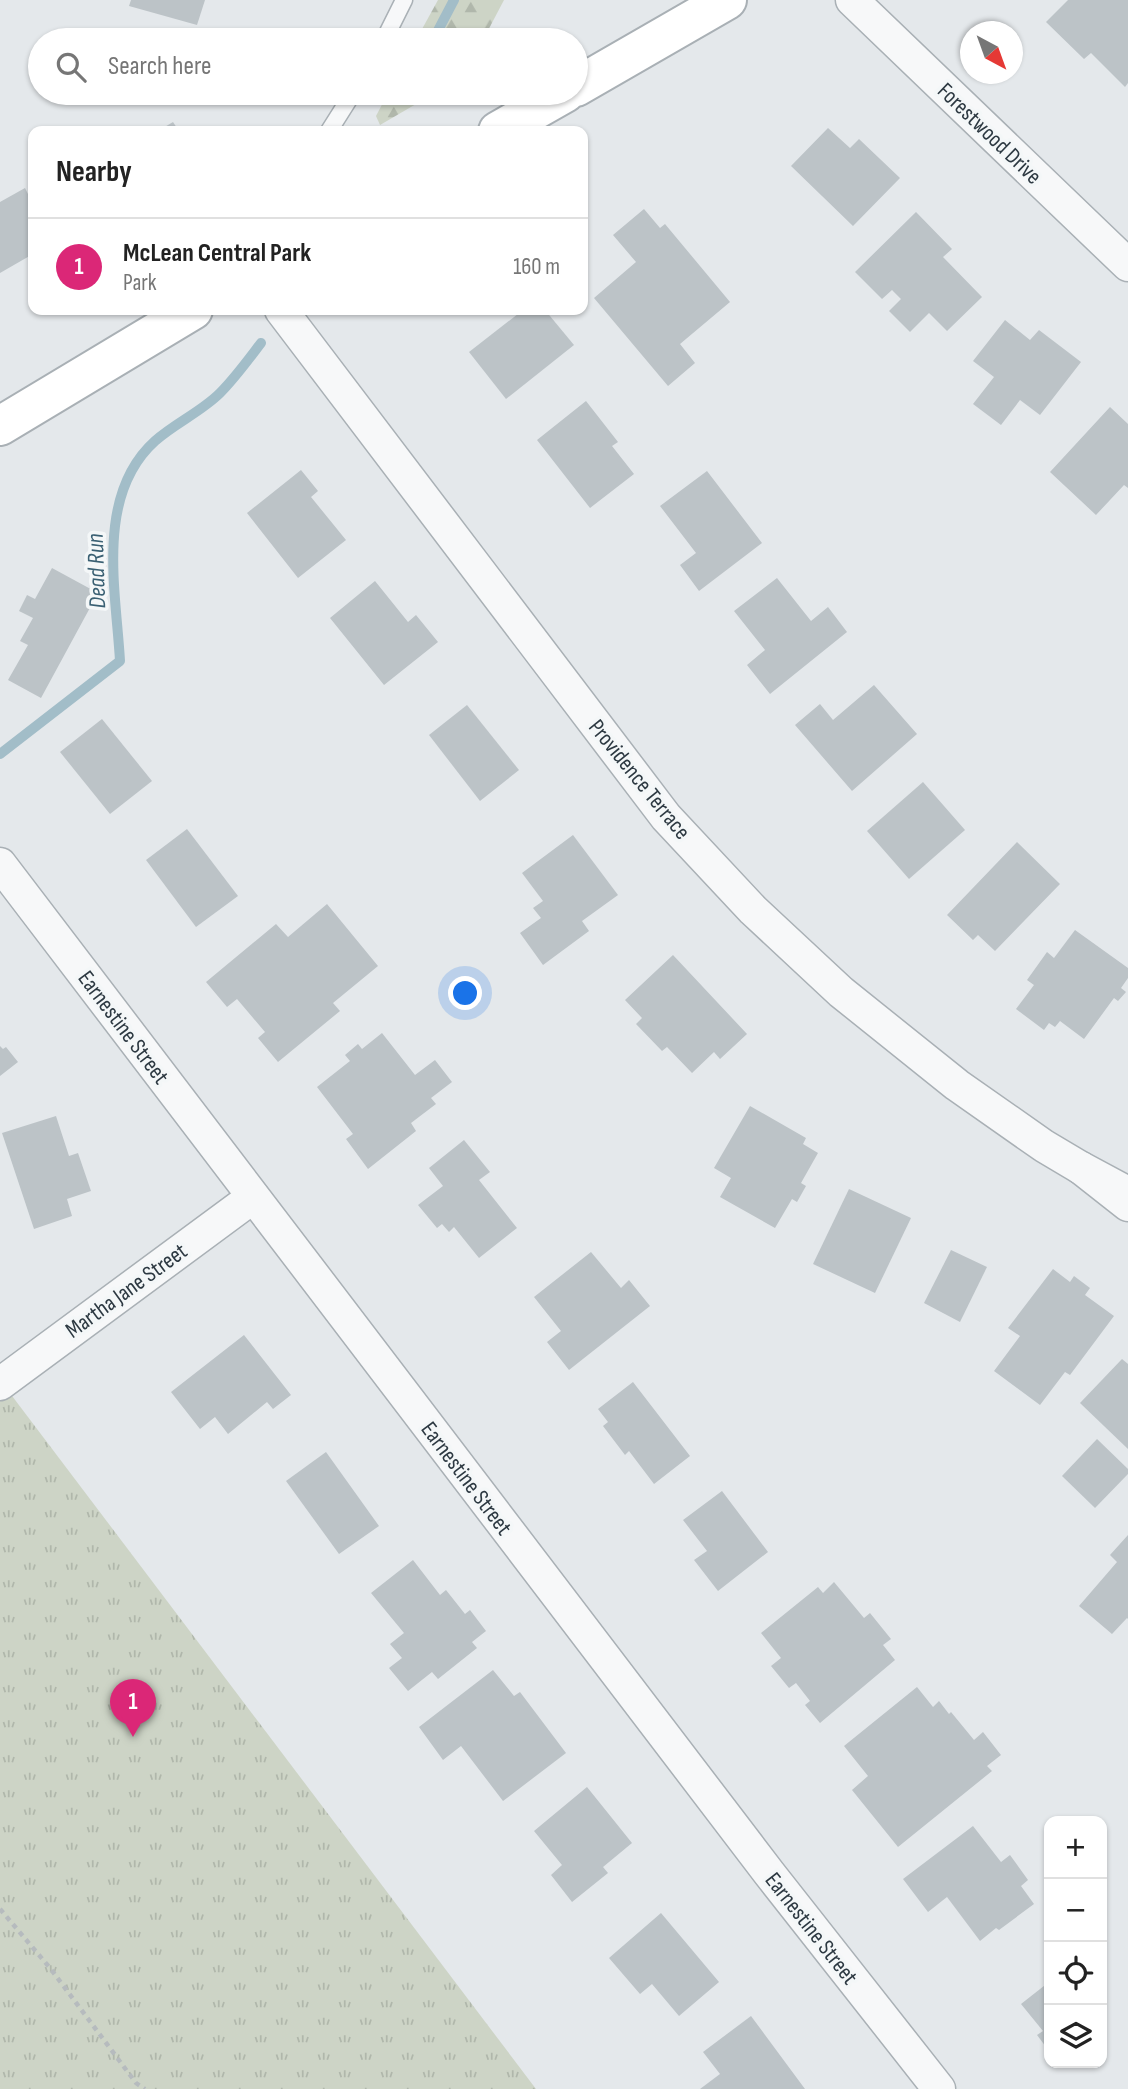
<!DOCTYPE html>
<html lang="en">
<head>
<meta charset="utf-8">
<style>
	body { margin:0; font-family:"Sofia Sans Condensed",sans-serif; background:#f6f6f6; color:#222 }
	.controls { position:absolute; right:21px; bottom:21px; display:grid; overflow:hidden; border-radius:14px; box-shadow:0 2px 5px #0004 }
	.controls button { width:63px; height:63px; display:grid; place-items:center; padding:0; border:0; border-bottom:2px solid #e0e0e0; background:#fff; color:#222; font:35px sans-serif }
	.compass { position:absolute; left:960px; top:21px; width:63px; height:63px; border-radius:50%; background:#fff; box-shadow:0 2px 5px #0004; rotate:139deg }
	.you { position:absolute; left:466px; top:994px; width:24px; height:24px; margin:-18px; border:5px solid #fff; border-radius:50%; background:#1a73e8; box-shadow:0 0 0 10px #1a73e833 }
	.badge { display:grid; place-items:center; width:46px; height:46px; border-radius:50%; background:#db2777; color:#fff; font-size:23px; font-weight:700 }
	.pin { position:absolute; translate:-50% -58px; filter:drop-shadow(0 2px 4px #0008) }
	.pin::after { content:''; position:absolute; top:37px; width:24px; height:21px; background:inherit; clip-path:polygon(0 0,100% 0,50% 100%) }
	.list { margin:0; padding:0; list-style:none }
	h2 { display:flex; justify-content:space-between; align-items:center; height:91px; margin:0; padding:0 28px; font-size:30px }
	h2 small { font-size:23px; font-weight:400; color:#767676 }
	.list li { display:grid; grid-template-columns:46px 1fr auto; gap:21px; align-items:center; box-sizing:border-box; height:98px; padding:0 28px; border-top:2px solid #e0e0e0 }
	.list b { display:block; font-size:26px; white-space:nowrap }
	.list p { margin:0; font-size:23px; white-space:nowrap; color:#767676 }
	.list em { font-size:23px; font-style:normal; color:#767676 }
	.icon { flex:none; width:38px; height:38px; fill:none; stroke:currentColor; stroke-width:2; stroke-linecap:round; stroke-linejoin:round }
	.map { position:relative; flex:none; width:1128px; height:2089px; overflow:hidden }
	.search { position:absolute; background:#fff; box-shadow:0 2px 5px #0004; left:28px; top:28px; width:560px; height:77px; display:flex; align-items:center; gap:18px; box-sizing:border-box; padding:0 24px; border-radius:38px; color:#767676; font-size:26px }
	.panel { position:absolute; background:#fff; box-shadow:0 2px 5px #0004; left:28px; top:126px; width:560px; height:189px; border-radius:14px }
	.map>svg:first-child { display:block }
</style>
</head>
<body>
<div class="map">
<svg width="1128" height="2089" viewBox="0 0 1128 2089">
	<defs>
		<pattern id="grass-tufts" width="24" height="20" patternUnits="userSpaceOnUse" patternTransform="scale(1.75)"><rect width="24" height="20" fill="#cdd4c6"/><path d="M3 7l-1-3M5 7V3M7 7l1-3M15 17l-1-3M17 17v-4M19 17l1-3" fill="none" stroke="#b0b7ab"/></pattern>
		<pattern id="forest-firs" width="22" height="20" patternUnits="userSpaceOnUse" patternTransform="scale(1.75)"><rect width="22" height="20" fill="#cdd4c6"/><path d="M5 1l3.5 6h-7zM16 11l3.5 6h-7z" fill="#b0b7ab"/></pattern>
	</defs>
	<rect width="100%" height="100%" fill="#e4e8eb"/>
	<polygon fill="url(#grass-tufts)" points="0,1380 536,2089 0,2089"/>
	<g fill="url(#forest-firs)">
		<polygon points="438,0 504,0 483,40 416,40"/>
		<polygon points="388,93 435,93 380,125 376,116"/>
	</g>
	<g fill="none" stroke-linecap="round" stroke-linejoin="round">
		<g stroke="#a2bdc8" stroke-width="10">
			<polyline points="433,40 454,0"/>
			<polyline points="403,97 405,93"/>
			<path d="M0,754l120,-93c-4,-71 -25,-166 35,-220 20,-18 46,-29 65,-48 15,-15 28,-33 41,-50"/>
		</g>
	</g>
	<g fill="#bcc3c7">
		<polygon points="131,0 205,0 197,25 129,6"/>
		<polygon points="1068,0 1128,0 1128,83 1125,87 1091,53 1084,59 1046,22"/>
		<polygon points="173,122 179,131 158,131"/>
		<polygon points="828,128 850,148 859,139 900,178 853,226 791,166"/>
		<polygon points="25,188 33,204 33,254 0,273 0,202"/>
		<polygon points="644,209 660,228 665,224 730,302 680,344 695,363 668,386 594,298 636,262 613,235"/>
		<polygon points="916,212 952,249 943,257 982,297 947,331 929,313 910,332 889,311 901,299 892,290 882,299 855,272"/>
		<polygon points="523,310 545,310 574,345 506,399 469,352"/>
		<polygon points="1005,320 1030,340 1039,330 1081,362 1040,415 1020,400 1001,425 973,404 994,377 973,361"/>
		<polygon points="586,401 618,442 612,446 634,474 590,508 537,440"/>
		<polygon points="1110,407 1128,424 1128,488 1124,485 1096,515 1050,472"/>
		<polygon points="301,470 318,491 311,497 346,540 298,578 247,513"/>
		<polygon points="707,471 762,543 699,591 680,565 696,553 660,506"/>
		<polygon points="52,568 98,593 41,698 8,680 28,645 20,641 33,618 19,611 27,595 35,599"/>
		<polygon points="777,578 811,621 828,607 847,632 770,694 747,665 765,650 734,611"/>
		<polygon points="375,581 408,622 416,615 438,642 384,685 330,618"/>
		<polygon points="874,685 917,734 852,791 795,725 820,704 833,720"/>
		<polygon points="467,705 519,770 480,801 429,735"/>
		<polygon points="102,719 152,781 110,814 60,752"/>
		<polygon points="923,782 965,830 909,879 867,831"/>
		<polygon points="187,829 238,896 196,927 146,860"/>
		<polygon points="573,835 618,895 582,921 589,931 543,965 520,933 541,918 533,908 543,901 522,873"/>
		<polygon points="1017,842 1060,884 995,951 978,935 973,940 947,915"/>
		<polygon points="327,904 378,966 333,1003 340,1011 278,1062 258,1038 265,1032 237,999 227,1007 206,982 276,924 288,937"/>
		<polygon points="1075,930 1128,968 1128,978 1121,988 1126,992 1118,1001 1114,998 1084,1039 1060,1021 1055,1027 1049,1023 1044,1030 1016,1009 1034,985 1027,980 1047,952 1054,958"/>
		<polygon points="673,955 747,1034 720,1059 714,1052 692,1073 667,1047 662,1051 636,1024 642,1018 625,1000"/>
		<polygon points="382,1033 415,1075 435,1060 452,1082 431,1098 436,1104 411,1123 416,1131 368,1169 346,1139 353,1134 317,1087 350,1061 345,1055 358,1044 362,1049"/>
		<polygon points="0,1046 3,1049 6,1047 18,1062 0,1076"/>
		<polygon points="750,1106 806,1138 803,1144 818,1153 801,1183 806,1186 797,1202 792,1199 775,1228 720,1197 731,1178 714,1168"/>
		<polygon points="56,1116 69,1156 78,1153 91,1191 67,1199 72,1216 34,1229 2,1133"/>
		<polygon points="464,1140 490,1172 479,1180 517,1228 479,1258 454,1227 449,1232 442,1224 437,1228 418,1205 443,1186 429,1168"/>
		<polygon points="849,1189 911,1218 875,1293 813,1264"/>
		<polygon points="951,1250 987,1267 960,1322 924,1303"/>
		<polygon points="591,1252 621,1288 629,1280 650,1306 569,1370 547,1342 561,1331 534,1297"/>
		<polygon points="1053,1269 1070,1282 1074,1276 1090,1288 1085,1295 1114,1316 1070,1375 1065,1372 1040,1405 994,1371 1020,1336 1008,1328"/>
		<polygon points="244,1335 291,1395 273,1409 267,1402 228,1434 215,1417 200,1429 171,1392"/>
		<polygon points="1122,1359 1128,1364 1128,1449 1080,1403"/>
		<polygon points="633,1382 690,1456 654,1484 629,1451 625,1455 603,1426 608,1422 598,1409"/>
		<polygon points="1097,1439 1128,1469 1128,1474 1095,1508 1062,1476"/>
		<polygon points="326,1452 379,1526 339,1554 286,1481"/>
		<polygon points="722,1491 768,1552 718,1591 694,1560 707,1551 683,1520"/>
		<polygon points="1128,1535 1128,1619 1127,1618 1112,1634 1079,1606 1117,1562 1110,1555"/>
		<polygon points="413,1560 440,1595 446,1590 465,1614 470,1610 486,1631 472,1642 477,1648 438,1679 432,1672 408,1691 389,1668 402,1658 390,1644 404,1633 371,1593"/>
		<polygon points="834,1582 864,1618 870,1613 891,1639 883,1645 895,1660 820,1723 805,1705 810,1701 796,1683 789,1688 771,1666 781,1658 761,1633 818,1587 823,1593"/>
		<polygon points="493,1670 514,1696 520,1692 566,1753 503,1801 461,1746 443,1760 419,1727"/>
		<polygon points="917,1687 933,1707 939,1701 949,1714 951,1712 974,1740 983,1732 1001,1755 987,1766 992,1771 898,1847 852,1790 868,1776 844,1746"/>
		<polygon points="587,1787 632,1843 603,1867 608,1873 572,1902 551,1875 562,1865 534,1831"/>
		<polygon points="973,1826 1001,1862 1010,1855 1028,1880 1021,1886 1034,1904 999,1930 996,1928 980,1941 947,1897 928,1912 903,1879"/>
		<polygon points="661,1913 719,1982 679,2016 652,1984 640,1994 609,1958"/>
		<polygon points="1049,1982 1049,2051 1037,2035 1043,2031 1021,2004"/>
		<polygon points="751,2016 805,2089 700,2089 720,2074 703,2052"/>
	</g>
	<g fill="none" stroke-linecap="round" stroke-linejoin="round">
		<g stroke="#a9b0b5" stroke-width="19">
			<g id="lane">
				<polyline points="384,40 404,0"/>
				<polyline points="329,131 353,93"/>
			</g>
		</g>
		<g stroke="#a9b0b5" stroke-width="35">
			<g id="street">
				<polyline points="852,0 1128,265"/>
				<polyline points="281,310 666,817 753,910 841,992 957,1085 1044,1146 1081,1168"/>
				<polyline points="0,864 769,1873 939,2089"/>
				<polyline points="1128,1193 1081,1168 1128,1205"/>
				<polyline points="0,1384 253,1197"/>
			</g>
		</g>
		<g stroke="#a9b0b5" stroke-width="42">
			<g id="secondary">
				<polyline points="576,87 727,0"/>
				<polyline points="498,131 565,93"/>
				<polyline points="0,426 193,310"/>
			</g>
		</g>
		<polyline stroke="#b6bbbe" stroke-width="4.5" stroke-dasharray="5 5" stroke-linecap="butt" points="0,1909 50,1968 136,2083 145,2089"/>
		<use href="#lane" stroke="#f7f8f9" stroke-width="16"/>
		<use href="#street" stroke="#f7f8f9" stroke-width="32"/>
		<use href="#secondary" stroke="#fff" stroke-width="38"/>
	</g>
	<g text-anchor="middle" stroke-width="7" stroke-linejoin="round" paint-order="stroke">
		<g font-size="23" fill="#2d3942" stroke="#f4f7f8">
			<text transform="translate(990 133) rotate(44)" y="8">Forestwood Drive</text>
			<text transform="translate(640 779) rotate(51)" y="8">Providence Terrace</text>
			<text transform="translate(124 1027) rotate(53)" y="8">Earnestine Street</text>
			<text transform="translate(126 1290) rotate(-36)" y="8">Martha Jane Street</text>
			<text transform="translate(467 1478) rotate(53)" y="8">Earnestine Street</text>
			<text transform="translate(812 1928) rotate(52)" y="8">Earnestine Street</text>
		</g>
		<g font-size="24" font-style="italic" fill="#3a6073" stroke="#f4f7f8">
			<text transform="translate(96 571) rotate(-92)" y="8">Dead Run</text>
		</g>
	</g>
</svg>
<div class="controls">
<button>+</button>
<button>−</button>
<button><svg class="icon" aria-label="locate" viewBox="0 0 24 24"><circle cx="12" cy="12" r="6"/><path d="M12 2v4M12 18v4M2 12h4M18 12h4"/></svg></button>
<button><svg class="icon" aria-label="layers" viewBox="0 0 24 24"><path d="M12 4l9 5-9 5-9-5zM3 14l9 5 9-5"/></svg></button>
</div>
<svg class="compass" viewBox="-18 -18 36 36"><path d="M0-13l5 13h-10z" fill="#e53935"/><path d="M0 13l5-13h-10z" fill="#767676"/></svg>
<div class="you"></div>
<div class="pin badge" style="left:133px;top:1737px">1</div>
<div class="search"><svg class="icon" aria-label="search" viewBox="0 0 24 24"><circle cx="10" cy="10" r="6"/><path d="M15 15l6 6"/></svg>Search here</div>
<section class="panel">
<h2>Nearby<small></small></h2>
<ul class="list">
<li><span class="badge">1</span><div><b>McLean Central Park</b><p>Park</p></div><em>160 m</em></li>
</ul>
</section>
</div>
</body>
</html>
